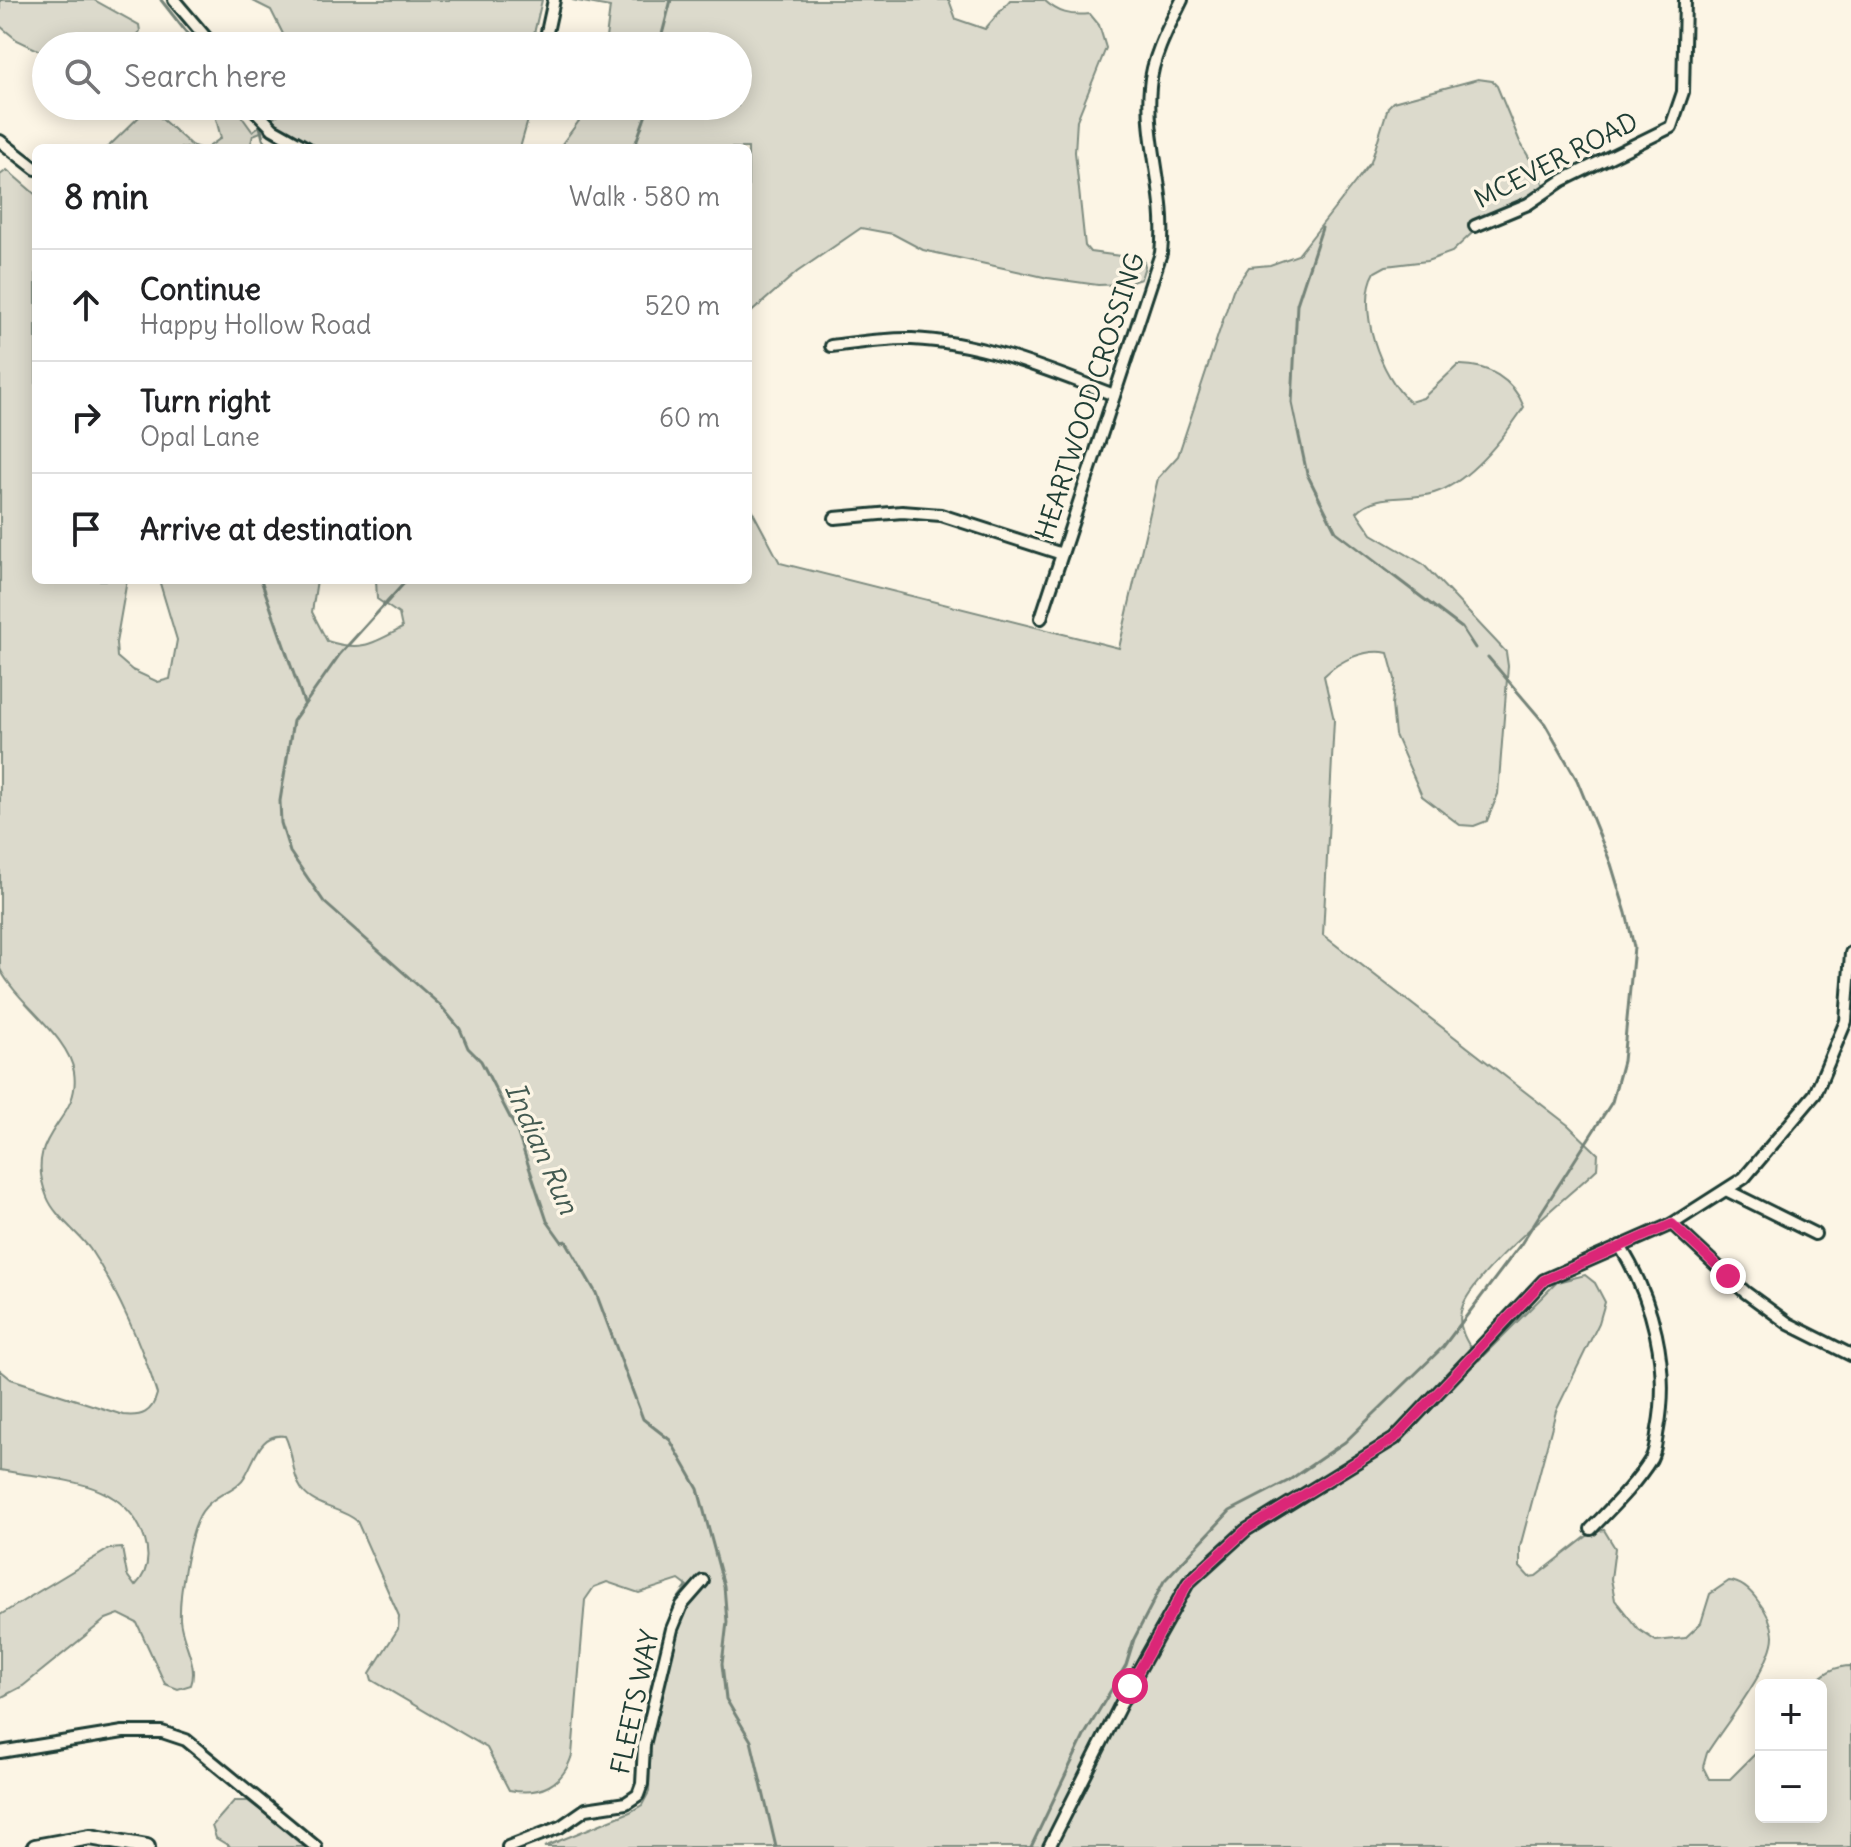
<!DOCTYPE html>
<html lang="en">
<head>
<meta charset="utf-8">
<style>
	body { margin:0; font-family:Delius,sans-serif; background:#f2f2f2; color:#202124 }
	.controls { position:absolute; right:24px; bottom:24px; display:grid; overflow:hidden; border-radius:12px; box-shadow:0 4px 20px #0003 }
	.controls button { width:72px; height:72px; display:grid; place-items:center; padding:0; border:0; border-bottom:2px solid #e0e0e0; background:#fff; color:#202124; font:40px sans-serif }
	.stop { position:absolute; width:24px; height:24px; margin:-18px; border:6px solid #db2777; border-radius:50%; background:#fff }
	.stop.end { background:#db2777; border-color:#fff; box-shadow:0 2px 8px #0008 }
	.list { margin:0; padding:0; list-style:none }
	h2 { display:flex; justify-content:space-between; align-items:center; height:104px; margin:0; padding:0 32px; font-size:34px }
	h2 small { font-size:26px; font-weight:400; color:#757577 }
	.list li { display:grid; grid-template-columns:52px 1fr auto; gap:24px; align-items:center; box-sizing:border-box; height:112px; padding:0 32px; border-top:2px solid #e0e0e0 }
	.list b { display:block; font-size:30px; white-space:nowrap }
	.list p { margin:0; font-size:26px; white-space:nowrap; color:#757577 }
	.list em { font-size:26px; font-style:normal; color:#757577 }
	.icon { flex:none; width:44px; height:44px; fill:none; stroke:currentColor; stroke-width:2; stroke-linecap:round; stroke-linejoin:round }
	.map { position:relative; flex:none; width:1851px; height:1847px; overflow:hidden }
	.search { position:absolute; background:#fff; box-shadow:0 4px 20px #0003; left:32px; top:32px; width:720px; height:88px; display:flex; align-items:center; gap:20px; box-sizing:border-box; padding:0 28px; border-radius:44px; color:#757577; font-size:30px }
	.panel { position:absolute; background:#fff; box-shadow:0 4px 20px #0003; left:32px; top:144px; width:720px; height:440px; border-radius:12px }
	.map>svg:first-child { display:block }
</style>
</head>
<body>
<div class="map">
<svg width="1851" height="1847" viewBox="0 0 1851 1847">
	<rect width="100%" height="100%" fill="#fcf5e5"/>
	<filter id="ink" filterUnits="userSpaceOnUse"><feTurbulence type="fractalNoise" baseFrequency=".0125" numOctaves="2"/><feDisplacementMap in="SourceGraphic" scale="16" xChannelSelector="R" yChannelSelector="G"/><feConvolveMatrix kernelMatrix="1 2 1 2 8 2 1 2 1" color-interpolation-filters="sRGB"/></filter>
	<g filter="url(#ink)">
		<g fill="#dcdacc" stroke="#7e8c80" stroke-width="2">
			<polygon points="0,0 94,0 139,25 140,31 130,46 46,46 46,54 17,40 0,26"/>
			<polygon points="251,0 542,0 531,46 289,46 271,10"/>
			<path d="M572,0h377l7,19 29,10 25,-29h34c14,13 26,16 46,14l9,11 7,23 -29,72 -2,32 10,94 5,6 53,7 2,7 -4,13 -16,5 -27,1 -50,-7 -125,-28 -30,-16 -32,-6 -64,44 -49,43v-167h-189l31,-42h148v-60h-133l5,-39z"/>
			<path d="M1478,79l14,2 5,5 23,56 22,38 4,16 -7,9 -67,28 -20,19 -25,9 -41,5 -11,6c-20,34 6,106 35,130l13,-4 35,-33c29,-1 55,14 66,42 -20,30 -54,75 -90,86 -27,9 -57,-2 -77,19l15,22 51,30 83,88 2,14 -10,128 -11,27 -13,5 -14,-1 -38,-29 -27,-61 -3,-30 3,-26 -7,-26c-22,-5 -48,7 -64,23l10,44 -11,215 245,190 30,29 -1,15c-32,30 -119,100 -134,136 -9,20 5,40 16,55l78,-78 28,-7 10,8 10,19 -6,21 -43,88 -36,136v20l9,10 7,-1 55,-43 13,-3 11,18 -4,31 4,21 23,29 18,12 29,-3 16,-15 9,-29 19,-13c13,1 22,10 29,20 8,10 14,21 15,34 1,29 -50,92 -66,118l-4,14 6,12h21l31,-31v69h60v-132h-8c10,-12 22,-19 38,-19v181h-1307l86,-35 12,-7 7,-13 2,-56 28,-139 8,-11 -8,-6 -40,13 -32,-11 -13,5 -9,13 -13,155c-9,30 -32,41 -63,35l-22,-42 -115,-68 -2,-7 28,-44 1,-13 -42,-95c-16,-14 -42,-13 -55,-31 -11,-16 -8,-37 -17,-54 -25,-4 -30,24 -40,40 -9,17 -37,17 -48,45 -9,21 -18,74 -17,98 1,21 19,45 11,66l-13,4 -13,-5 -28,-61 -18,-9 -13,5 -83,67 -23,12v-83l109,-66 13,-1 5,27 8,11c13,-13 15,-29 10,-46 -20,-63 -89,-59 -145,-70v-100l11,9 112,36c19,2 29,-2 34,-21 -13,-44 -41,-106 -67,-145 -12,-17 -35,-32 -43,-52 -26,-65 35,-74 27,-125 -5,-36 -57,-69 -74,-103v-794l7,-5 29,25v385h91l-11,63 1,14 15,13 26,12 12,-3 7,-39 -18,-60h158l-5,32 15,29c34,11 45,3 75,-13l-3,-14 -22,-15 -1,-19h372v-77l32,60 339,85 39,-170 20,-22 55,-166 16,-23 21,-2 28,-10 73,-93 17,-55 5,-5z"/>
			<polygon points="218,106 234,106 252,131 292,106 528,106 530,113 520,148 289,148 263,131 253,135 250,148 207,148 221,138 216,119"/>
			<polygon points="154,112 191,145 199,148 107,148 143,113"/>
			<polygon points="234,1801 248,1801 310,1847 231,1847 216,1838 212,1826"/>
		</g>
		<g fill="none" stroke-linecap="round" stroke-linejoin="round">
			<g stroke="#758479" stroke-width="3">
				<polyline points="161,0 197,46"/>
				<polyline points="659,46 671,0"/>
				<polyline points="259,122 263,139 269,148"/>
				<polyline points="634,148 649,106"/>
				<polyline points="1322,228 1297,304 1292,403 1307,474 1336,532 1462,628 1475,648"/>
				<polyline points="261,580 304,703"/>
				<polyline points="407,580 340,654 293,721 280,801 281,823 290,852 324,902 440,1005 460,1029 468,1048 481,1061 517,1131 547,1221 562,1242 566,1241 596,1293 643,1419 670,1440 698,1489 724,1586 727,1622 722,1664 726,1699 751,1741 776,1847"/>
				<polyline points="1031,1847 1085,1734 1126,1665 1134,1639 1164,1581 1230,1511 1288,1481 1345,1442 1443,1347 1521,1244 1612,1102 1623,1061 1634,947 1626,913 1611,864 1577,780 1545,724 1488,657"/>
			</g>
			<g stroke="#1f3d34" stroke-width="16">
				<g id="minor">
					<polyline points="174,0 213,46"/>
					<polyline points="544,46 554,0"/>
					<polyline points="251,106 273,129 307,148"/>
					<polyline points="0,141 36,169"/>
					<polyline points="1475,226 1528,204 1563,180 1671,127 1683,92 1685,0"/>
					<path d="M831,346c27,-3 54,-8 81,-7 71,3 136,31 202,56"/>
					<polyline points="835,518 902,512 941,515 1062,554"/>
					<path d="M1041,618l120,-365c7,-58 -16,-110 -11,-166 2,-30 19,-61 32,-87"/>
					<polyline points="1726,1190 1815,1234"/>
					<polyline points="1672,1224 1745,1292 1789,1324 1851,1355"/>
					<path d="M1591,1529c21,-22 44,-44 60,-70 5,-9 5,-21 7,-30 12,-62 -5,-130 -38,-183"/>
					<polyline points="0,1752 123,1732 162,1732 186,1740 316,1847"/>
					<polyline points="508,1847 560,1827 586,1809 626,1803 638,1795 642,1784 644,1745 672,1629 682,1605 703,1581"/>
					<polyline points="1049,1847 1130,1686 1188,1583 1246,1530 1394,1439 1544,1280 1672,1224 1744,1178 1815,1094 1846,1021 1851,953"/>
				</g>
			</g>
			<g stroke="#1f3d34" stroke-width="20">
				<polyline id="secondary" points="35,1847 90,1837 147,1847"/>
			</g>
			<use href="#minor" stroke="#fcf5e5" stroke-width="10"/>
			<use href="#secondary" stroke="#fcf5e5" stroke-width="14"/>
		</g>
	</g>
	<g fill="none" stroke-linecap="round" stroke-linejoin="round" filter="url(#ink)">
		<polyline stroke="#db2777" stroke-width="10" points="1130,1686 1188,1583 1246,1530 1394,1439 1544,1280 1672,1224 1728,1276"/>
	</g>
	<g text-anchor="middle" stroke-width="7" stroke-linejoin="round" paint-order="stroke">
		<g font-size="26" fill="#1f3d34" stroke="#fcf5e5">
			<text transform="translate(1556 160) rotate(-27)" y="9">MCEVER ROAD</text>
			<text transform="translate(1090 396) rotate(-72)" y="9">HEARTWOOD CROSSING</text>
			<text transform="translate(635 1702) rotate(-78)" y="9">FLEETS WAY</text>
		</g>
		<g font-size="28" font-style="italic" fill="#435a51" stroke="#fcf5e5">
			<text transform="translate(542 1148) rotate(66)" y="10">Indian Run</text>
		</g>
	</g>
</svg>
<div class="controls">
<button>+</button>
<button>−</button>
</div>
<div class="stop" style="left:1130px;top:1686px"></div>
<div class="stop end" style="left:1728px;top:1276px"></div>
<div class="search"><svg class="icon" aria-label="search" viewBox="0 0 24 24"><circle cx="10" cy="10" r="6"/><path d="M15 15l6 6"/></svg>Search here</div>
<section class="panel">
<h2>8 min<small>Walk · 580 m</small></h2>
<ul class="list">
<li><svg class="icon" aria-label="ahead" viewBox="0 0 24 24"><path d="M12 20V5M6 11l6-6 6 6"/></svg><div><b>Continue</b><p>Happy Hollow Road</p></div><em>520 m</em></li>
<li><svg class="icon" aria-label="right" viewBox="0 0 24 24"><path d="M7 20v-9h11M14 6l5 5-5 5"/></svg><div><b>Turn right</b><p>Opal Lane</p></div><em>60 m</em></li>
<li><svg class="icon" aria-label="arrive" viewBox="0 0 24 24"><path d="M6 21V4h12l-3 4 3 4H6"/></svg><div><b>Arrive at destination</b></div></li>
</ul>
</section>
</div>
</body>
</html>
